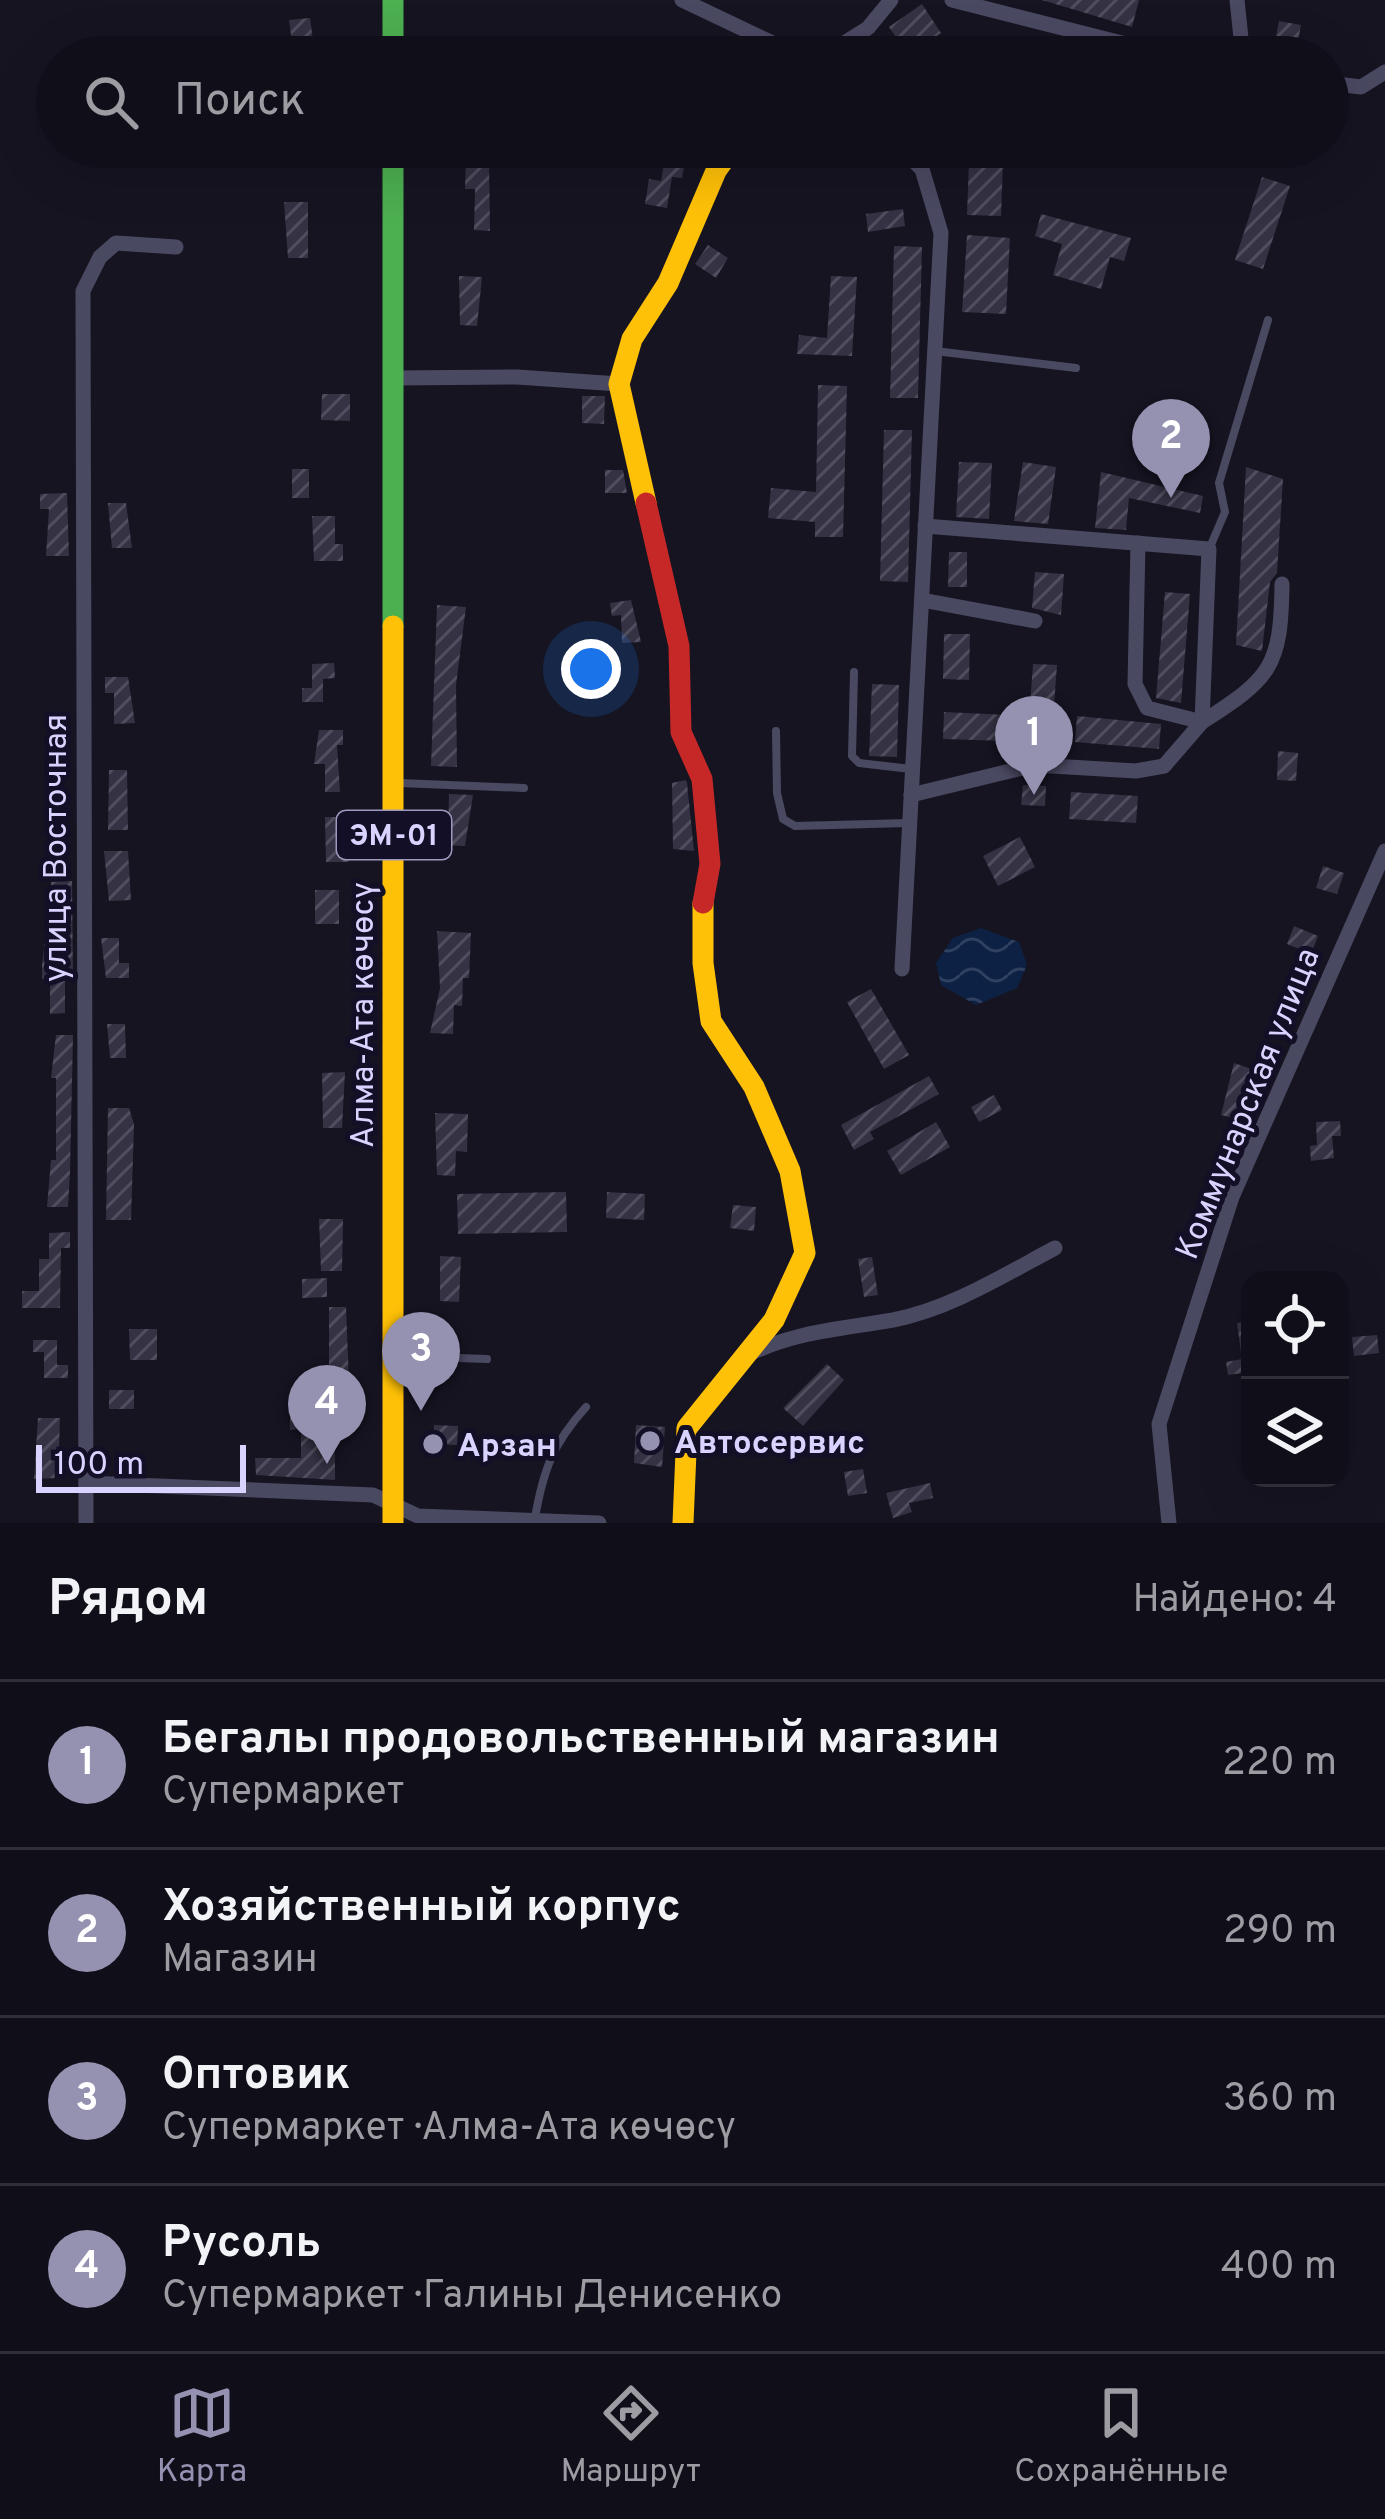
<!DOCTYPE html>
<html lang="ru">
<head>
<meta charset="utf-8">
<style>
	body { margin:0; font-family:Overpass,sans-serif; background:#191822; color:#f1f3f6 }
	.controls { position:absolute; right:36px; bottom:36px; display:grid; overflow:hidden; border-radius:24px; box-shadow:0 12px 48px #0002 }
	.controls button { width:108px; height:108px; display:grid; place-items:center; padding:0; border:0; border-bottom:3px solid #302f38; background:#100f19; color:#f1f3f6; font:60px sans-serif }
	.scale { position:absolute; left:36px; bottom:30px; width:210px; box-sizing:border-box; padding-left:12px; border:6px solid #d9d4ff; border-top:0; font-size:33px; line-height:42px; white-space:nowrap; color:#d9d4ff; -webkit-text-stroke:9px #130f26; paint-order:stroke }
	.you { position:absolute; left:591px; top:669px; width:42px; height:42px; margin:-30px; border:9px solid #fff; border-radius:50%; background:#1a73e8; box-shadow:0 0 0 18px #1a73e833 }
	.badge { display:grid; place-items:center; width:78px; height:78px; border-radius:50%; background:#9591b1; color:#fff; font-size:39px; font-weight:700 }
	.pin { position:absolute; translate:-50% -99px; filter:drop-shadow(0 3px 6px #0008) }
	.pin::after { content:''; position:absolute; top:63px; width:42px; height:36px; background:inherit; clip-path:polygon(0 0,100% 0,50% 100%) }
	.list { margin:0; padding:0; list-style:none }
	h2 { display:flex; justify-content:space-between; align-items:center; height:156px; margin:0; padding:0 48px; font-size:51px }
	h2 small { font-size:39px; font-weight:400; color:#9c9ca2 }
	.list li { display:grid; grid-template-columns:78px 1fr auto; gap:36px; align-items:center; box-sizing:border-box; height:168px; padding:0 48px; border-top:3px solid #302f38 }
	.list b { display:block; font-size:45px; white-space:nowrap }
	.list p { margin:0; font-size:39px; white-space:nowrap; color:#9c9ca2 }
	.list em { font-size:39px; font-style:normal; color:#9c9ca2 }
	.icon { flex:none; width:66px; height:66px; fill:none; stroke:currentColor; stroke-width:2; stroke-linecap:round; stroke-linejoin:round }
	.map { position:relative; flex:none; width:1385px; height:1523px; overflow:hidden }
	.search { position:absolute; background:#100f19; box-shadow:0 12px 48px #0002; left:36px; right:36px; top:36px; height:132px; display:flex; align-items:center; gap:30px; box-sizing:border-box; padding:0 42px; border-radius:66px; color:#9c9ca2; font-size:45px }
	.sheet { height:828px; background:#100f19 }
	nav { display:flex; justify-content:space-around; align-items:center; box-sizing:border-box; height:168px; border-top:3px solid #302f38; background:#100f19; font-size:33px; color:#9c9ca2 }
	nav a { display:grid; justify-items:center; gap:6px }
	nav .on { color:#9591b1 }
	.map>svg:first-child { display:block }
</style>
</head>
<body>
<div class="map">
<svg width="1385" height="1523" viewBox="0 0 1385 1523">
	<defs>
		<pattern id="water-waves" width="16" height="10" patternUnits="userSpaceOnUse" patternTransform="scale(3)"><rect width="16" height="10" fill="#0d2144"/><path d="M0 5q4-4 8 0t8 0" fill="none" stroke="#304060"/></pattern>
		<pattern id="building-hatch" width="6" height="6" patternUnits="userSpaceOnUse" patternTransform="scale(3)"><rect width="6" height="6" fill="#343243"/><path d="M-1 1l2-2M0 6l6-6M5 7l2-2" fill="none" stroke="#514f5f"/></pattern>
	</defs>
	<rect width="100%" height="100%" fill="#161421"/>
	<polygon fill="url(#water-waves)" points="981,928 1019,942 1027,965 1017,988 976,1005 941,985 936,963 953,938"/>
	<g fill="url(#building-hatch)">
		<polygon points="1042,0 1139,0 1132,27"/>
		<polygon points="922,4 941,33 908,55 889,27"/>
		<polygon points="310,18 314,47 293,50 289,20"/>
		<polygon points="1279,21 1301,25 1297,46 1275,42"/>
		<polygon points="665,158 685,161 682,178 672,177 667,208 645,204 649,179 661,181"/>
		<polygon points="466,159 489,160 490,231 474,230 475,189 465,189"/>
		<polygon points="969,161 1003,162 1001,216 967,215"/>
		<polygon points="1262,177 1290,186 1263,269 1235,260"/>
		<polygon points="284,202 308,202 308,258 288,258"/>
		<polygon points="903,209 905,226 868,232 866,214"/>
		<polygon points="1041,214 1131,238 1124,261 1110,257 1101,289 1053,275 1062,244 1035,236"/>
		<polygon points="967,235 1010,238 1006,314 962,312"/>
		<polygon points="708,245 728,258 716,278 695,264"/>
		<polygon points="894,246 922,247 918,398 890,398"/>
		<polygon points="459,276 482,277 477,326 460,325"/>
		<polygon points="831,276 857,277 852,356 797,354 799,335 827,338"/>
		<polygon points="818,385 847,386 843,537 815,537 815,522 768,518 771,488 816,492"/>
		<polygon points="322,394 350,394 350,421 321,420"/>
		<polygon points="582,396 605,396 604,424 582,423"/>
		<polygon points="884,430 912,430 908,582 880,581"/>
		<polygon points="959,462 992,463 989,519 956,517"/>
		<polygon points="1023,462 1056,467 1048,524 1014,521"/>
		<polygon points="1246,467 1283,479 1277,573 1270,582 1262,651 1236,645"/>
		<rect x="292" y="469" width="17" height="29"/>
		<polygon points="605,470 623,470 627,493 605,493"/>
		<polygon points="1101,472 1203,496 1200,513 1129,498 1126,530 1095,528"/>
		<polygon points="67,493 69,556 46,556 49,509 40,509 40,494"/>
		<polygon points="108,503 126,503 132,548 112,548"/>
		<polygon points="312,516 335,516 335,544 343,544 343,561 314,561"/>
		<polygon points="949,552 967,552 967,587 948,587"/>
		<polygon points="1035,572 1064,574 1061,615 1032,608"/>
		<polygon points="1165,592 1190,594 1181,703 1156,698"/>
		<polygon points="631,600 641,642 622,643 621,615 612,616 610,603"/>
		<polygon points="437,605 466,607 456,685 457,767 431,766"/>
		<polygon points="944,634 970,634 969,680 943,679"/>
		<polygon points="334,663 335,678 323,679 323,702 302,702 302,688 312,688 312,664"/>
		<polygon points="1033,664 1057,665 1054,706 1030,705"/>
		<polygon points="105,677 128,677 135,723 114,724 114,693 105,693"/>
		<polygon points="872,684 899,685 897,757 869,756"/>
		<polygon points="944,712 1008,715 1007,741 943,739"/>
		<polygon points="1077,716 1161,724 1159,749 1075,742"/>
		<polygon points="319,730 343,730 343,745 337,745 340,792 325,792 325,764 314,764"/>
		<polygon points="1278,751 1298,753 1296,781 1277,780"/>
		<polygon points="109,770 127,770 128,830 108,830"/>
		<polygon points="686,780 687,783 694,851 673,849 672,783"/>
		<polygon points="1023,785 1046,786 1045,806 1021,805"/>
		<polygon points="1071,792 1138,796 1136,823 1069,819"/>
		<polygon points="449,794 473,795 465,846 436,845 437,827 448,827"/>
		<polygon points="325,817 351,817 349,862 326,862"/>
		<polygon points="1020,837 1035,867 998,886 983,856"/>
		<polygon points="104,851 128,851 131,900 109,901"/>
		<polygon points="1323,866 1344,873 1337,894 1316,888"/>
		<polygon points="72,881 73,979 65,979 65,1013 50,1014 50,979 42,979 42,965 46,932 55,932 51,882"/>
		<rect x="315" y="890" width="24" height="34"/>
		<polygon points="1294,926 1318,936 1311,954 1287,944"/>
		<polygon points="437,931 471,933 469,978 463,978 462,1006 454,1005 453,1034 430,1033 440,988"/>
		<polygon points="101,938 119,938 119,963 129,963 129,978 106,978"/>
		<polygon points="871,989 909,1055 884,1069 847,1002"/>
		<polygon points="107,1024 125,1024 126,1058 110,1058"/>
		<polygon points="56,1035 73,1035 70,1172 68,1207 47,1207 51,1160 56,1160 56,1078 51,1078"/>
		<polygon points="1234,1063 1260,1072 1243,1121 1221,1115"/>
		<polygon points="345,1072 342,1128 323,1128 322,1073"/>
		<polygon points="929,1076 939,1094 870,1132 874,1139 854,1150 841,1125"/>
		<polygon points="994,1095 1002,1110 979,1122 971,1107"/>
		<polygon points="108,1108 129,1108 134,1124 131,1220 106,1220"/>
		<polygon points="435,1113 468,1114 467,1152 456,1151 455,1176 437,1175"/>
		<polygon points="1340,1121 1341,1136 1332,1136 1334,1158 1311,1161 1310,1146 1317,1145 1316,1122"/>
		<polygon points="936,1122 950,1147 901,1175 887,1151"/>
		<polygon points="566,1192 567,1232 458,1234 457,1194"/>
		<polygon points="607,1192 645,1194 644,1220 606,1218"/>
		<polygon points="733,1205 756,1207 754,1231 730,1228"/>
		<polygon points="319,1219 343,1219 342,1271 321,1271"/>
		<polygon points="70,1232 70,1248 61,1248 60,1308 22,1308 22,1291 39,1291 39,1259 49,1259 49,1233"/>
		<polygon points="440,1256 461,1257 459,1302 440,1301"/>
		<polygon points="872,1257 878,1295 864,1297 858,1259"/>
		<polygon points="327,1278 327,1297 302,1298 302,1279"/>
		<polygon points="329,1307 346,1307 349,1382 329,1382"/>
		<polygon points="1250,1321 1250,1372 1228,1375 1226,1362 1242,1359 1237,1323"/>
		<polygon points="129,1329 157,1329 157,1360 130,1360"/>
		<polygon points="1377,1335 1379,1353 1354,1356 1352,1337"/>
		<polygon points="33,1340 57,1340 57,1365 68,1365 68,1378 44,1378 44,1352 33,1352"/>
		<polygon points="827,1364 844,1380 803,1426 783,1408"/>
		<polygon points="308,1384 325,1384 327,1448 335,1448 335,1480 256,1475 255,1458 301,1458 301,1429 290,1430 290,1418 308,1418"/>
		<rect x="109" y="1390" width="25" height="19"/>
		<polygon points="38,1418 60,1418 58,1478 34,1479"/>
		<polygon points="434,1425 458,1426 457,1445 433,1444"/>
		<polygon points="636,1425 665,1427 662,1467 634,1463"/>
		<polygon points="863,1469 867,1493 848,1496 844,1472"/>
		<polygon points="930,1483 933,1498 909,1503 912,1512 893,1518 886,1493"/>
	</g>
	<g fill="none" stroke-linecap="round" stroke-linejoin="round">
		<g stroke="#4a4962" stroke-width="8">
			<polyline points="935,351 1076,368"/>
			<polyline points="1210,547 1225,512 1219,483 1268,320"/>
			<polyline points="854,672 852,756 859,763 911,769"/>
			<polyline points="776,731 777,793 783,819 795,826 908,823"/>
			<polyline points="400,783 524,788"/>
			<polyline points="399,1356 487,1359"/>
			<path d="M535,1518c8,-47 18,-75 51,-111"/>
		</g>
		<g stroke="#4a4962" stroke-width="15">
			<polyline points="682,0 802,57"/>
			<polyline points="952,0 1177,57"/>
			<polyline points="1237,0 1243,57"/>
			<polyline points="822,57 868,28 891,0"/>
			<polyline points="1328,83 1361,87 1385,72"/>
			<polyline points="899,147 922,169 941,233 902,969"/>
			<polyline points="394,378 517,377 619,384"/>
			<path d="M1138,543l-3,141 12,24 55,14c69,-44 79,-55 80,-138"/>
			<polyline points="922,600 1035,621"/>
			<polyline points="911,795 1035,765 1136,771 1164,766 1202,722 1209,549 925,526"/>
			<path d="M749,1354c49,-23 92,-25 144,-34 57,-11 111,-45 162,-72"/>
			<polyline points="86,1483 373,1495 418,1516 599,1523"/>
			<polyline points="86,1523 83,291 100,257 116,243 176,247"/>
			<polyline points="1169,1523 1159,1424 1232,1197 1385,851"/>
		</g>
		<g stroke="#4caf50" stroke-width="21">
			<polyline points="393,0 393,57"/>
			<polyline points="393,147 393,626"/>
		</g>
		<g stroke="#ffc107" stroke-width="21">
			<polyline points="646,503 619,384 632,339 668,283 716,171 733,147"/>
			<polyline points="393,626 393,1523"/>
			<polyline points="683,1523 687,1428 774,1320 805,1253 790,1171 754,1087 711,1021 703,963 703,903"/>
		</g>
		<polyline stroke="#c62828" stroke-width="21" points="646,503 679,646 681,732 702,779 710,864 703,903"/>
	</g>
	<g fill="#9591b1" stroke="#130f26" stroke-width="4.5">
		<circle cx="650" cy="1441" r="12"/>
		<circle cx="433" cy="1444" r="12"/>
	</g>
	<g text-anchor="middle" stroke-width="10" stroke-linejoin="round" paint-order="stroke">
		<rect fill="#130f26" stroke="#9e99be" stroke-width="3" x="337" y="811" width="114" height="48" rx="9"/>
		<g font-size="30" font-weight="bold" fill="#d9d4ff">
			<text x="394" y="845">ЭМ-01</text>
		</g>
		<g font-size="33" fill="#d9d4ff" stroke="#130f26">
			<text transform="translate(54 848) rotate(-90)" y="12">улица Восточная</text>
			<text transform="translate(361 1015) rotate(-90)" y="12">Алма-Ата көчөсү</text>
			<text transform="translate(1246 1103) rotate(-68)" y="12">Коммунарская улица</text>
		</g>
		<g font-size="33" font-weight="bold" fill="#d9d4ff" stroke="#130f26" text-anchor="start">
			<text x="674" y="1453">Автосервис</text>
			<text x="457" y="1456">Арзан</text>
		</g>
	</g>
</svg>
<div class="controls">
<button><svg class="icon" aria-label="locate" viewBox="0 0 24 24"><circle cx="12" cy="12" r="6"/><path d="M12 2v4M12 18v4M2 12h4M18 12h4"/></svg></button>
<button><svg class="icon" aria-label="layers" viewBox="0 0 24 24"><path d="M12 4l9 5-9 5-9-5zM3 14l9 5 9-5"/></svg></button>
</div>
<div class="scale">100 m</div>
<div class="you"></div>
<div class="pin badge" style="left:1034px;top:795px">1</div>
<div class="pin badge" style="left:1171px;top:498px">2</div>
<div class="pin badge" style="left:421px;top:1411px">3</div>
<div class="pin badge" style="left:327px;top:1464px">4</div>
<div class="search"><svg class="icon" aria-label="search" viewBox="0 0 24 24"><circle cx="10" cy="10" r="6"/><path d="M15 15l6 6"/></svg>Поиск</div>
</div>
<section class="sheet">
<h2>Рядом<small>Найдено: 4</small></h2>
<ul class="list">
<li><span class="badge">1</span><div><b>Бегалы продовольственный магазин</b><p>Супермаркет</p></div><em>220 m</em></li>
<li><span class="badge">2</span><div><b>Хозяйственный корпус</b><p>Магазин</p></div><em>290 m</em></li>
<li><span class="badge">3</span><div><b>Оптовик</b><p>Супермаркет · Алма-Ата көчөсү</p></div><em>360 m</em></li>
<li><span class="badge">4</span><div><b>Русоль</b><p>Супермаркет · Галины Денисенко</p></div><em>400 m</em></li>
</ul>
</section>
<nav>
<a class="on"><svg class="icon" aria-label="map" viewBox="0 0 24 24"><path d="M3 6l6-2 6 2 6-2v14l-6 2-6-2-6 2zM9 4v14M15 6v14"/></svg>Карта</a>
<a><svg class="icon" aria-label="directions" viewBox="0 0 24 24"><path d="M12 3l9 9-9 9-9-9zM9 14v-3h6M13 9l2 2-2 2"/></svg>Маршрут</a>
<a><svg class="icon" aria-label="saved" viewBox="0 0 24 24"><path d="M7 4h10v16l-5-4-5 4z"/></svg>Сохранённые</a>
</nav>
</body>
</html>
